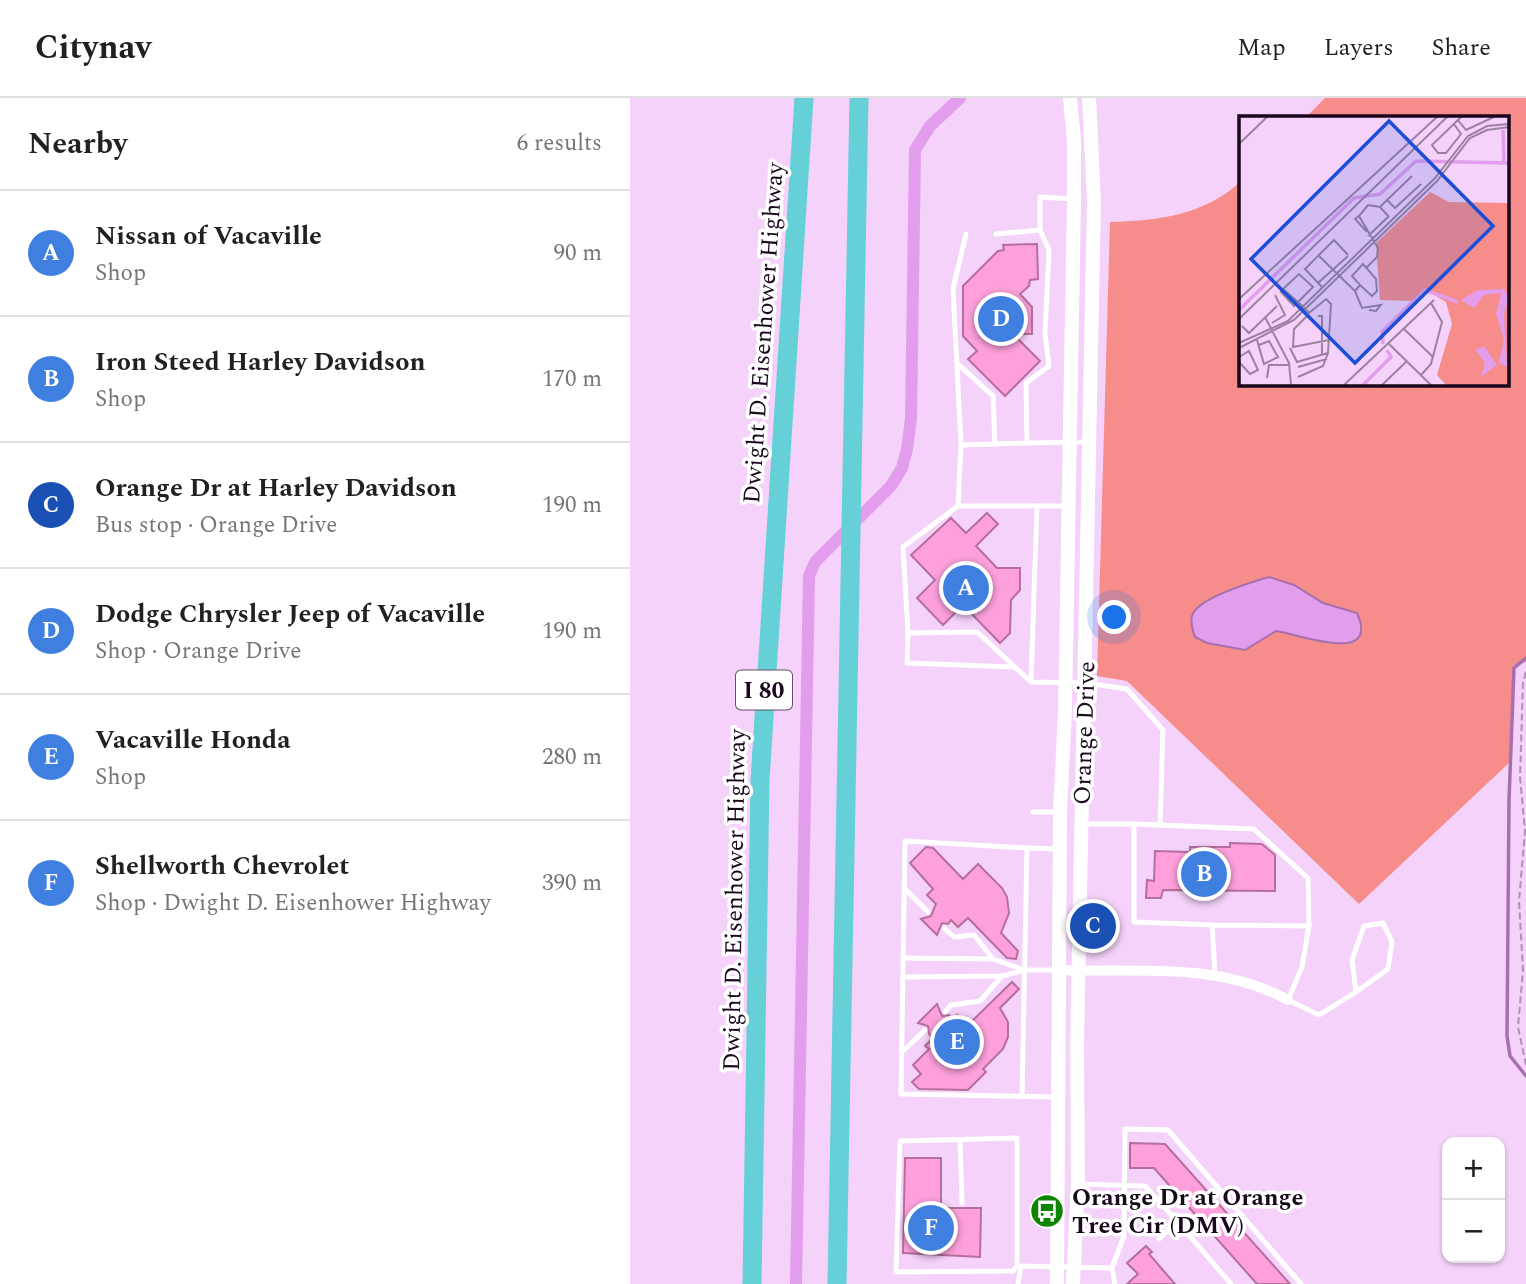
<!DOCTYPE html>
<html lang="en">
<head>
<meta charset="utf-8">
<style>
	body { margin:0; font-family:Spectral,serif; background:#f2f2f2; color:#202124 }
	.controls { position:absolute; right:21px; bottom:21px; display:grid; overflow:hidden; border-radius:14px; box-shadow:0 2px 5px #0004 }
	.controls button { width:63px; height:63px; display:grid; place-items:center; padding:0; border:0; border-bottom:2px solid #e0e0e0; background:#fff; color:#202124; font:35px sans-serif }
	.you { position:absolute; left:485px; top:520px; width:24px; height:24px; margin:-18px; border:5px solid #fff; border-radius:50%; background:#1a73e8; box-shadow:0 0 0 10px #1a73e833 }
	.badge { display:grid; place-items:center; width:46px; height:46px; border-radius:50%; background:#0e8500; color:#fff; font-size:23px; font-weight:700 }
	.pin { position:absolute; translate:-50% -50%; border:4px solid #fff; box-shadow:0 2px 7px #0006 }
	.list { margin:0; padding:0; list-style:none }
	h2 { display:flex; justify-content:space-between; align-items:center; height:91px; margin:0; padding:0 28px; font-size:30px }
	h2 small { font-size:23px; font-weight:400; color:#757577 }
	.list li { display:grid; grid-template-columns:46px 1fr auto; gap:21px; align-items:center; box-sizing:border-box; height:126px; padding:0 28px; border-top:2px solid #e0e0e0 }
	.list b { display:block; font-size:26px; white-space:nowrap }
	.list p { margin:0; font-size:23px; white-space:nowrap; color:#757577 }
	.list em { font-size:23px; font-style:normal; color:#757577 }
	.map { position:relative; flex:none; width:896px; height:1186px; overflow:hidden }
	header { display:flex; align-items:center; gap:42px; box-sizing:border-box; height:98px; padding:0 35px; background:#fff; border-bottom:2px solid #e0e0e0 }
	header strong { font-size:33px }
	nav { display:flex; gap:38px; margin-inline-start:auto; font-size:24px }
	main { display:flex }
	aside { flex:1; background:#fff }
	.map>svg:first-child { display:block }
</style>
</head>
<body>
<header>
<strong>Citynav</strong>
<nav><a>Map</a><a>Layers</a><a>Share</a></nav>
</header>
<main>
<aside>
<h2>Nearby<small>6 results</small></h2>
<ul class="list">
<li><span class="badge" style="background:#3f7fe0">A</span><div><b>Nissan of Vacaville</b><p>Shop</p></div><em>90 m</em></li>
<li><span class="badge" style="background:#3f7fe0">B</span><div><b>Iron Steed Harley Davidson</b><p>Shop</p></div><em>170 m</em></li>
<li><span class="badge" style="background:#1a4fb4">C</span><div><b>Orange Dr at Harley Davidson</b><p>Bus stop · Orange Drive</p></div><em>190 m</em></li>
<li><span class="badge" style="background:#3f7fe0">D</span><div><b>Dodge Chrysler Jeep of Vacaville</b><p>Shop · Orange Drive</p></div><em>190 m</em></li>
<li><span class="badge" style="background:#3f7fe0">E</span><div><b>Vacaville Honda</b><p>Shop</p></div><em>280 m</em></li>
<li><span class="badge" style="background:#3f7fe0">F</span><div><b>Shellworth Chevrolet</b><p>Shop · Dwight D. Eisenhower Highway</p></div><em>390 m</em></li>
</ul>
</aside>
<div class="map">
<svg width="896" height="1186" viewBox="0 0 896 1186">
	<rect width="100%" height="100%" fill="#f4d2f9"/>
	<path fill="#f78d8a" d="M695,0h201v564l-13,4 -3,96 -151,142 -232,-223 -30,-5 13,-454c46,-1 96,-7 131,-41v202h266v-266h-201z"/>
	<path fill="#e29dec" stroke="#a670ae" stroke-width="2" d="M639,479l25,8 29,18 34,10c24,54 -61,20 -81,18l-31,19 -38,-7 -12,-6c-2,-6 -5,-14 -3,-21 4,-17 60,-34 77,-39z"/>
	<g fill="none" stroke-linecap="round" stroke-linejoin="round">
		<polyline stroke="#a670ae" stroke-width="3.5" points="896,560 884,570 879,702 877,938 880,958 896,978"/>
		<polyline stroke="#e29dec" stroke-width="12" points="166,1186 179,478 185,464 261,388 272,370 277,351 281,321 285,52 300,28 330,0"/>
	</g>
	<g fill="#fda0db" stroke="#b66f9c" stroke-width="2">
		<polygon points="407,146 408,181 400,182 399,188 390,196 402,209 402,236 383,236 410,263 375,298 338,261 347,253 333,238 333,188 368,153 374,152 373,147"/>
		<polygon points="357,415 368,426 346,448 367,470 390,470 390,492 381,502 380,535 370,545 333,507 313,527 287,500 305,482 281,457 321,420 336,435"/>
		<polygon points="600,745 632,746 645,757 645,793 533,792 531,800 516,800 517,782 524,783 525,753 560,754 560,749 600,749"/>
		<polygon points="296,749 303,750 333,781 348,766 372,790 377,799 379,815 371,835 388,853 386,861 377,860 338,820 328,829 321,822 318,826 312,825 307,837 291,821 301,818 306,806 297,797 303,791 280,765"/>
		<polygon points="382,884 389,891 370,910 378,924 378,939 373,951 353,971 356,974 338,992 289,991 282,984 291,976 283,967 299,951 295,948 303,940 299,936 298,928 288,925 307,906 312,918 319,917 323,921 327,917 337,928"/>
		<polygon points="500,1045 535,1046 660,1186 627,1186 524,1070 500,1070"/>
		<polygon points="275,1060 311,1060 311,1110 351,1110 350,1159 273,1155"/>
		<polygon points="516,1148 522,1154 519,1156 545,1186 497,1186 508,1176 497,1165"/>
	</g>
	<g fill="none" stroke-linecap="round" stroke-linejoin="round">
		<polyline stroke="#af91b3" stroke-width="2" stroke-dasharray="7 3.5" stroke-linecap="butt" points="896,574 893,584 890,679 895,733 889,803 893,872 888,929 896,967"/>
		<g stroke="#fff" stroke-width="5">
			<polyline points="336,136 323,191 331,347 397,345 396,285 419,268 415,235 419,152 410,132"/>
			<polyline points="366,136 410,132 410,99 442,101"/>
			<polyline points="328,266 363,298 365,346"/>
			<polyline points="397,345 457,344"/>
			<polyline points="331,347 328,408 438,408"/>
			<polyline points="328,408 273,449 278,535 347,534 401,584 456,585 497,591 533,632 530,727"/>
			<polyline points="278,535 277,565 384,569"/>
			<polyline points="401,583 407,408"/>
			<polyline points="403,714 428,714"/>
			<polyline points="452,726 504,726"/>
			<polyline points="397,750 275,743 271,996 427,999"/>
			<polyline points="274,790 298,814"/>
			<polyline points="582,827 679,828 678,780 624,731 504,726 504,824 582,827 585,875"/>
			<polyline points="679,828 672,869 658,902 689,917 726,894 722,862 734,828 753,825 762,844 758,871 726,894"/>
			<polyline points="314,830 324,839 344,837 363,861"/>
			<polyline points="273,860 363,861 394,872"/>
			<polyline points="273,879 372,878 396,872 428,872"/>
			<polyline points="315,914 321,907 350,903 372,878"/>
			<polyline points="272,954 295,932"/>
			<polyline points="392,999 397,750 430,751"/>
			<polyline points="330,1042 332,1105"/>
			<polyline points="448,1086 515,1088 547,1123"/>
			<polyline points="529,1141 547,1123 601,1186"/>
			<polyline points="387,1168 383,1173 266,1174 270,1043 387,1040 387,1168 482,1170 494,1138 495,1031 538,1032 671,1186"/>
			<polyline points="482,1170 485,1186"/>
			<polyline points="388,1186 391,1168"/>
		</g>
		<path stroke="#fff" stroke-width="10" d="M428,872c79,3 158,-9 230,30"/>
		<g stroke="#fff" stroke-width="14">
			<polyline points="427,1186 430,714 435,613 444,102 444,43 440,0"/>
			<polyline points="443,1186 448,1086 447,947 464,103 459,0"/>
		</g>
		<g stroke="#65d0d8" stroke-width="19">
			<polyline points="122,1186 130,682 174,0"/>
			<polyline points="207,1186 229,0"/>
		</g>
	</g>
	<defs>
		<g id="bus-disc" transform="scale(1.75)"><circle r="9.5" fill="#0e8500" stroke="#fff"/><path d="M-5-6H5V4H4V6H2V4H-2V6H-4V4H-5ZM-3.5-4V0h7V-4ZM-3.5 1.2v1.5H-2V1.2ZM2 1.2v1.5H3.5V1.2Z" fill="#fff"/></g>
	</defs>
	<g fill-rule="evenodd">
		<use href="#bus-disc" x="417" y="1113"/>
	</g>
	<g text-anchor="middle" stroke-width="7" stroke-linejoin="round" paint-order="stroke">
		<rect fill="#fff" stroke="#5f5162" stroke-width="2" x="106" y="572.5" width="56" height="39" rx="5"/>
		<g font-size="23" font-weight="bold" fill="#1b071e">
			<text x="134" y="600">I 80</text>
		</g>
		<g font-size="24" fill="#1b071e" stroke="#fff">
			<text transform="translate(133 235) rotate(-86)" y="8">Dwight D. Eisenhower Highway</text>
			<text transform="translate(454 635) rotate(-88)" y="8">Orange Drive</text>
			<text transform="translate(104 802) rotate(-89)" y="8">Dwight D. Eisenhower Highway</text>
		</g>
		<g font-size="24" font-weight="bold" fill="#1b071e" stroke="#fff" text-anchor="start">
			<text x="442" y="1107">Orange Dr at Orange<tspan x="442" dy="28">Tree Cir (DMV)</tspan></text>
		</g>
	</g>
	<g transform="translate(609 18)">
		<rect width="270" height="270" fill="#f4d2f9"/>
		<path d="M191,76l19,10 59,1v182h-62l-9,-10 15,-51 -6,-22 -20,-12 -12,11 -34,-1 -4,-57z" fill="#f78d8a"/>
		<path d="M265,173l5,9 -5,16 3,53 -8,-4 5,-24 -8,-25 5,-21 -17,2 -10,13 -13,-8 17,-10zM245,230l13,19 -16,12 4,-15 -10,-12z" fill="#e29dec"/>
		<path fill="none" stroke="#e29dec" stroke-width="3.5" d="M264,14l1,32M0,194l115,-112 26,-4 36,-33 93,2M144,228l-1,-12 43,-42 33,12M124,269l28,-28 -4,-7"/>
		<path fill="none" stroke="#9d81a1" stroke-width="2" d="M223,0l-4,4 8,10 30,-14M215,8l7,10 -15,19h-8l-6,-8 26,-25M0,28l29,-28M173,60l-25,24 8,8 26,-24M148,84l-7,7 9,10M120,100l-4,3 12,13M129,120l21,-20M79,139l37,36 7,17 19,-3 -5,6 -7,-1M127,152l11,-11 1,-9 -19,-32 9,-11 12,2M79,167l30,-27M83,171l-17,-18 29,-29 14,15M41,175l14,15 5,-3M116,175l5,-6 -8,-9 11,-12 13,15 1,12 -5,5 -12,-11M0,183l199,-183M70,198l-15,15 -1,18 36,-7M79,200h4v39M26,201l24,46 2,22M0,203l209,-203M33,207l13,-8 -10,-20M3,210l7,7 28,-27M165,213l29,28M18,224l7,24 14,-7 -9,-16 -10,4M0,227l49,-22 147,-143 33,-42 19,-10 22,-2M150,228l42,41M0,232l55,-28 143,-139 33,-43 17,-8 22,-3M51,232l7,14 31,-9 3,-49 -5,-5 -17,14 -11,-11 15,-15 -14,-13 -16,15 15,13M0,241l10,-6 9,19 -8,4 -11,-12M59,251l29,-8M182,259l10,-11 11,-42 -11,-19M59,261l25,-11 5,-13M28,262l2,-13h21M105,269l90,-85M143,269l25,-24"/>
		<path fill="#1d4ed8" fill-opacity="0.15" stroke="#1d4ed8" stroke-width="3.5" d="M150,5l104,105 -138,137 -104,-104z"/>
		<rect width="270" height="270" fill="none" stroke="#1b071e" stroke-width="3.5"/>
	</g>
</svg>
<div class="controls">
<button>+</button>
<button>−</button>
</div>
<div class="you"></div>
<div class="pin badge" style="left:336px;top:490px;background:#3f7fe0">A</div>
<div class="pin badge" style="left:574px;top:776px;background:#3f7fe0">B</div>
<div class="pin badge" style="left:463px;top:828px;background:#1a4fb4">C</div>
<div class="pin badge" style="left:371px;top:221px;background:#3f7fe0">D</div>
<div class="pin badge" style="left:327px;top:944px;background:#3f7fe0">E</div>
<div class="pin badge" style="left:301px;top:1130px;background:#3f7fe0">F</div>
</div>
</main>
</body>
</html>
